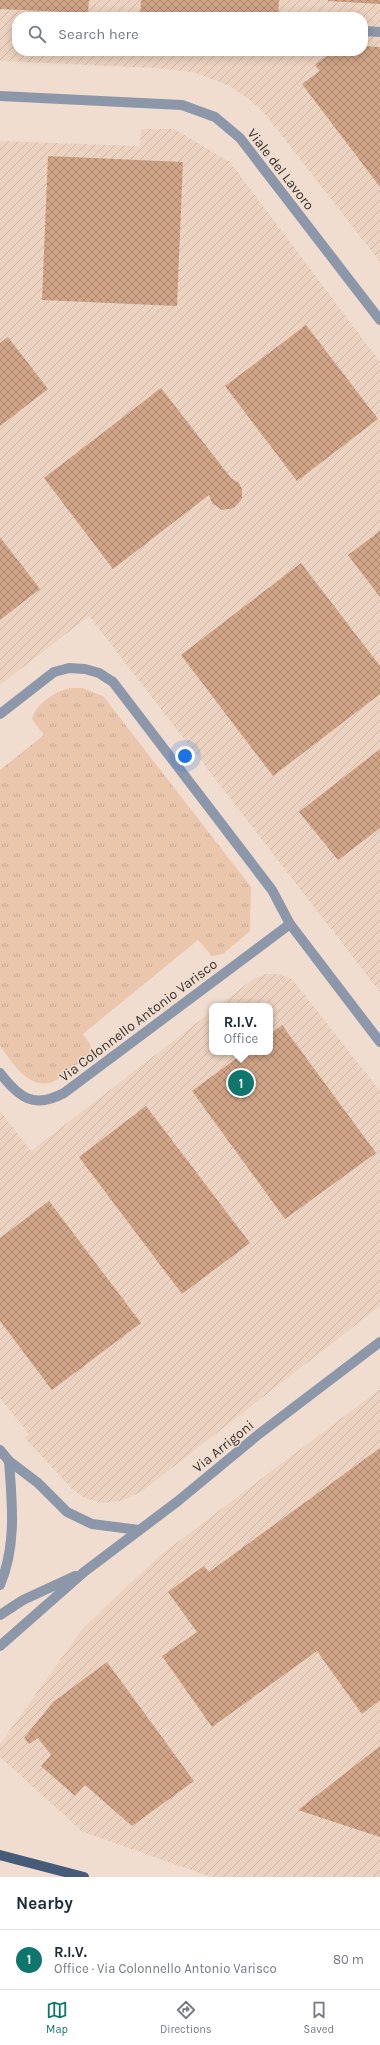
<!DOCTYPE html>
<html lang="en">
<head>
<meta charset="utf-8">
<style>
	body { margin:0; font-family:Karla,sans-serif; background:#f6f6f7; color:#1f2937 }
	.you { position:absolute; left:185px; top:756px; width:14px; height:14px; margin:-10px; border:3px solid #fff; border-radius:50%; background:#1a73e8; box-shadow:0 0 0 6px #1a73e833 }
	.badge { display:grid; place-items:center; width:26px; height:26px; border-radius:50%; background:#0f766e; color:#fff; font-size:13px; font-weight:700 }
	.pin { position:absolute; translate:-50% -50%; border:2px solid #fff; box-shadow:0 1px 4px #0006 }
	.popup { position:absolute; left:209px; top:1003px; width:64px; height:52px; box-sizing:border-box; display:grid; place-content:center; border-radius:8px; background:#fff; filter:drop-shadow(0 1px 3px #0005); font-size:13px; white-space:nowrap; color:#747a83 }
	.popup b { font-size:15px; color:#1f2937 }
	.popup::after { content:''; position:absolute; left:50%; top:100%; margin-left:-8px; border:8px solid transparent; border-top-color:#fff }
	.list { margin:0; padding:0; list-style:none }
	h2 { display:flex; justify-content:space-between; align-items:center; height:52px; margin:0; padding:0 16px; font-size:17px }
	h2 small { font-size:13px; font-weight:400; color:#747a83 }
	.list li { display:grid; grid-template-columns:26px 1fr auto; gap:12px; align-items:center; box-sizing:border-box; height:60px; padding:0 16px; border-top:1px solid #e0e1e3 }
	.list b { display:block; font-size:15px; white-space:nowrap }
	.list p { margin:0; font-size:13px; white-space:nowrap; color:#747a83 }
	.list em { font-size:13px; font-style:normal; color:#747a83 }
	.icon { flex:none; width:22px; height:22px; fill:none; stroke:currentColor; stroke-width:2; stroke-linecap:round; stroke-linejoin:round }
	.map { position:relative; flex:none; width:380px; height:1877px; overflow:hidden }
	.search { position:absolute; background:#fff; box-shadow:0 2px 10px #0003; left:12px; right:12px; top:12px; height:44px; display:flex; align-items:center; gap:10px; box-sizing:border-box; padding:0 14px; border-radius:16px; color:#747a83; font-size:15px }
	.sheet { height:112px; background:#fff }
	nav { display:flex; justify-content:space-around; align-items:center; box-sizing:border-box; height:56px; border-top:1px solid #e0e1e3; background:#fff; font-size:11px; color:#747a83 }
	nav a { display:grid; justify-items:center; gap:2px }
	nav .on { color:#0f766e }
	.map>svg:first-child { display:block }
</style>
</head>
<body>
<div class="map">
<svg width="380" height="1877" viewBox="0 0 380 1877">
	<defs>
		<pattern id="industrial-furrows" width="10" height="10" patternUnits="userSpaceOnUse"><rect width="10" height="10" fill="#ecd2c0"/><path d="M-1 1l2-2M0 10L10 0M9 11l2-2" fill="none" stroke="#cbb5a5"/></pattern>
		<pattern id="park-tufts" width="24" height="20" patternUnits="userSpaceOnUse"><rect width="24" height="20" fill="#eac6ad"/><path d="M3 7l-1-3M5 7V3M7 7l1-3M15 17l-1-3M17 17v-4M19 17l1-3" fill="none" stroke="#c9ab95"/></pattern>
		<pattern id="building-cross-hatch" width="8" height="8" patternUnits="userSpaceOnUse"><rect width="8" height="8" fill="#d0a486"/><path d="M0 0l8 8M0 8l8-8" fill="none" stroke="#aa866e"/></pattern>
	</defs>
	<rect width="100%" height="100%" fill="#f1ddd0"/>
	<g fill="url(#industrial-furrows)" fill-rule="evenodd">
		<path d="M0,0h380v262l-115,-148 -11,-11 -24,-17 -37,-14 -38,-4 -155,-7zM17,17h346v34h-346z"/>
		<polygon points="141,129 174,129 230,162 380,362 380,992 89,616 0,685 0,141 140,146"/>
		<polygon points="266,974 279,974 292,979 380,1091 380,1306 141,1492 121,1501 102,1503 85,1498 72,1489 25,1438 29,1434 0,1398 0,1111 31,1151 212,1011 212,1052 270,1052 270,1006 218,1006 253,979"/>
		<polygon points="380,1389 380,1877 211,1877 83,1832 0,1757 0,1744 83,1628 158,1557"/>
	</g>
	<path fill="url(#park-tufts)" d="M70,688h12l21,8 148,191 -1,44 -27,23 -11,2 -14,-16 -115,94 7,10 2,8c-7,8 -16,13 -24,19 -5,4 -10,9 -16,11 -24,8 -40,-20 -52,-36v-276l44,-35 -12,-16c3,-15 24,-28 38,-31z"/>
	<g fill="url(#building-cross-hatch)">
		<polygon points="0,0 89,0 88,13 0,9"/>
		<polygon points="141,0 279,0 278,17 140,17"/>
		<polygon points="328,0 380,0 380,4 328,1"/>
		<polygon points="363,46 380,47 380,187 302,84 320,71 315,65 333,51 363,51"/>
		<polygon points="48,156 183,162 177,306 42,300"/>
		<polygon points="306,325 378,419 297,481 225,386"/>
		<polygon points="8,337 48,389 0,426 0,343"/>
		<polygon points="161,388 231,478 239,483 242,489 242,499 234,508 222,510 212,503 209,495 113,569 44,478"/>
		<polygon points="380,531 380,597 348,555"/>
		<polygon points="0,537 40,589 0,620"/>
		<polygon points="301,563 380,666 380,694 273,776 181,655"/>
		<polygon points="380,749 380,828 338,860 299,812"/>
		<polygon points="282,1025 376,1153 285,1219 192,1091 245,1052 270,1052 270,1034"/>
		<polygon points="146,1106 250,1243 182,1294 79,1157"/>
		<polygon points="49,1201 141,1323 52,1390 0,1321 0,1238"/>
		<polygon points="380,1448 380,1700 362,1714 317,1651 212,1727 162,1656 197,1632 168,1592 204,1566 209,1572"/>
		<polygon points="107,1662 194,1781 132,1826 85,1785 75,1796 41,1766 51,1755 38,1738 29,1744 24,1738 53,1702"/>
		<polygon points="380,1746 380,1837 298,1810"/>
	</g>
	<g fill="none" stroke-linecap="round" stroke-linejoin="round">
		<g stroke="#8c97aa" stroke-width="10">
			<polyline points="364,31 380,32"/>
			<polyline points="0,96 182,105 215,117 240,138 380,320"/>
			<polyline points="0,714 54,672 69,668 85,669 99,673 113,682 272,890 290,924 380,1042"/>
			<path d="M0,1073c19,25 34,36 64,20l226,-169"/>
			<polyline points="0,1450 9,1461 38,1483 67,1512 92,1524 139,1530"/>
			<path d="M0,1585c17,-40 12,-83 9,-124"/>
			<polyline points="0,1615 23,1600 75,1576"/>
			<polyline points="0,1646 84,1572 178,1501 259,1434 380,1342"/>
		</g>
		<polyline stroke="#465a79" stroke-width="10" points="0,1855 84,1877"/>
	</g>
	<g text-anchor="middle" stroke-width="3" stroke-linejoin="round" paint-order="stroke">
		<g font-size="14" fill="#38312c" stroke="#f1ddd0">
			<text transform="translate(281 169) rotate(52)" y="5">Viale del Lavoro</text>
			<text transform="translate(138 1020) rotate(-37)" y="5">Via Colonnello Antonio Varisco</text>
			<text transform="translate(223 1446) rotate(-39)" y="5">Via Arrigoni</text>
		</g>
	</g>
</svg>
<div class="you"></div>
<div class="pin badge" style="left:241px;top:1083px">1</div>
<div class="popup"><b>R.I.V.</b>Office</div>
<div class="search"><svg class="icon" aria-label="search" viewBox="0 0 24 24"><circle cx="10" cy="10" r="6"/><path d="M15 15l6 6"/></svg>Search here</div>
</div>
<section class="sheet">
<h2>Nearby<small></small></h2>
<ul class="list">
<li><span class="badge">1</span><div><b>R.I.V.</b><p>Office · Via Colonnello Antonio Varisco</p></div><em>80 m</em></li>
</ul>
</section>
<nav>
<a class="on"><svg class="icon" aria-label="map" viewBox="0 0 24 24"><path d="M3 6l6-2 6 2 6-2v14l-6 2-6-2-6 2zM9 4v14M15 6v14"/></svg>Map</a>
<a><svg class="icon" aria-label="directions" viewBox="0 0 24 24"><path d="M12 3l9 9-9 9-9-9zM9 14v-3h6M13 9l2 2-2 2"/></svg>Directions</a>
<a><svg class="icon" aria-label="saved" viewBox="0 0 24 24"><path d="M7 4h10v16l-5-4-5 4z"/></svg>Saved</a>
</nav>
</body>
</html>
